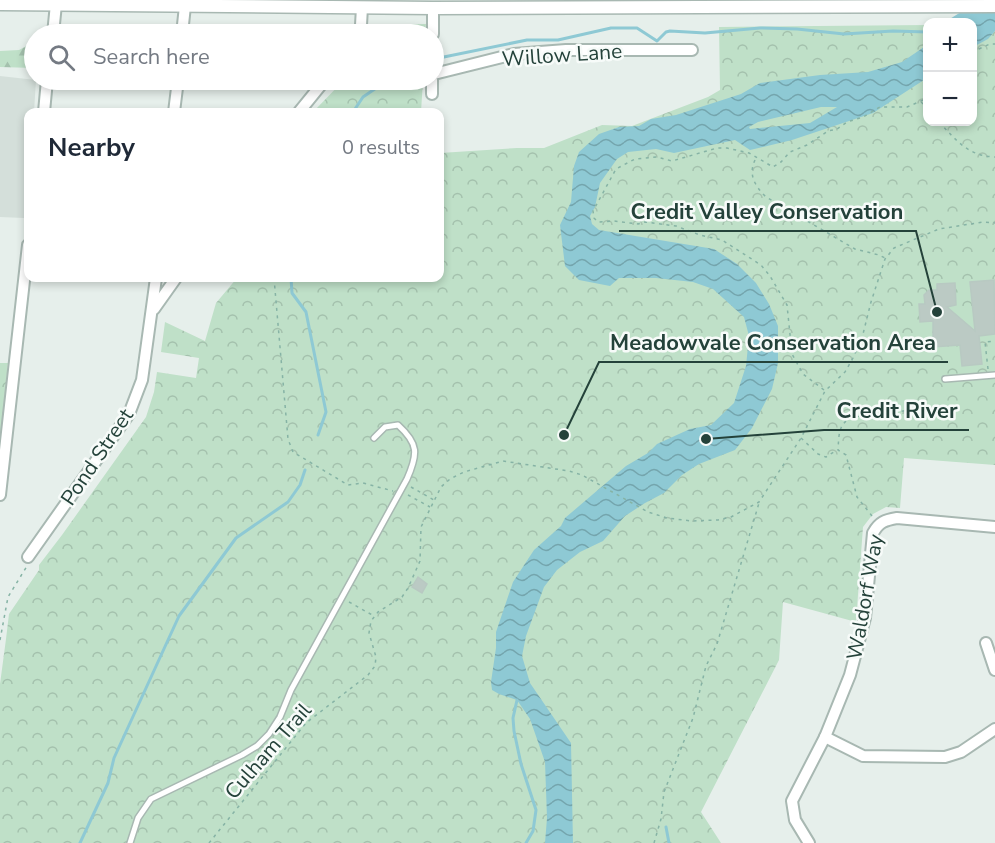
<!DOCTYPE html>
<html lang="en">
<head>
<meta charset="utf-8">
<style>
	body { margin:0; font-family:"Nunito Sans",sans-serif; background:#f6f6f7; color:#1f2937 }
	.controls { position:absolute; right:18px; top:18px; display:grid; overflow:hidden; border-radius:12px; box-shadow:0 3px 9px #0003 }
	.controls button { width:54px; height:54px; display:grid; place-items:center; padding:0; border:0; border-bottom:2px solid #e0e1e3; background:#fff; color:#1f2937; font:30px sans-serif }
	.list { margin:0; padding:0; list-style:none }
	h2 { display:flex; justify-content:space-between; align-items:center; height:78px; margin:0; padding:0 24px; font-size:26px }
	h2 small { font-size:20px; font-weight:400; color:#747a83 }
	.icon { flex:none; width:33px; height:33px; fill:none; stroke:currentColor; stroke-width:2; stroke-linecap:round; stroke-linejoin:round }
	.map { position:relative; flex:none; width:995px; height:843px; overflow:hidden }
	.search { position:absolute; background:#fff; box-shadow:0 3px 9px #0003; left:24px; top:24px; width:420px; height:66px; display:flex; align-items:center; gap:15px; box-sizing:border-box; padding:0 21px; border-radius:33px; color:#747a83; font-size:22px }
	.panel { position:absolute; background:#fff; box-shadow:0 3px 9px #0003; left:24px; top:108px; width:420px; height:174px; border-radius:12px }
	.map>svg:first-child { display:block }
</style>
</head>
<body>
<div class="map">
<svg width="995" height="843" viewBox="0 0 995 843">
	<defs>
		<pattern id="forest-firs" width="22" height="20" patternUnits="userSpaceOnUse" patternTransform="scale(1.5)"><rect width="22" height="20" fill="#bfe0c8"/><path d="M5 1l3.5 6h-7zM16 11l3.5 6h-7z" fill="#a4c1ad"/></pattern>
		<pattern id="park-crowns" width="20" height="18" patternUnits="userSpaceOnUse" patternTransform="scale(1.5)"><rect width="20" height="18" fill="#bfe0c8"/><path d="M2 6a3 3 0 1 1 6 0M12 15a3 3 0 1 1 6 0" fill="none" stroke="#a4c1ad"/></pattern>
		<pattern id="water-waves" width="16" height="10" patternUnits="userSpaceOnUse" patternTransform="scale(1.5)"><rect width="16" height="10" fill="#8ec9d4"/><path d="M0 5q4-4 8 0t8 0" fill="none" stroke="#74a5ad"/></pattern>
	</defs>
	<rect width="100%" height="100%" fill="#e6efeb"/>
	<polygon fill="#d4dfda" points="0,76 36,80 34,112 28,112 28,170 24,218 0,217"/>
	<polygon fill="url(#forest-firs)" points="34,42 34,68 0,67 0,51 19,50"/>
	<g fill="url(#park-crowns)">
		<polygon points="426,24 425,34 376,34 382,25"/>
		<polygon points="927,25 928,122 972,122 973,25 995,25 995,465 904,458 900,508 886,507 873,514 863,527 856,622 783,602 779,660 701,812 721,843 0,843 0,684 6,639 9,614 39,570 39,565 62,535 146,417 154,392 157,372 196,378 199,358 161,352 165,322 205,341 216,303 237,278 440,278 440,153 517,148 544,148 602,125 632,126 708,97 720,90 719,27"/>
		<polygon points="344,80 423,80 421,112 313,112"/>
		<polygon points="0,363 8,363 0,444"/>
	</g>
	<g fill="url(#water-waves)" fill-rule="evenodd">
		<polygon points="980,0 995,0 995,31 988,39 973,47 972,22 945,22"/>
		<path d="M927,45v33l-54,35 -81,27 -42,10 -15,-10 -61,13 -18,-4 -28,3 -11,7 -17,24 -5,24 -5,9 2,8 7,6 115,19 23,15 19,19 13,21 9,22v37l-6,26 -20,39 -17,22 -36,14 -17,11 -18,18 -19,10 -20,13 -22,25 -23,11 -23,18 -13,17 -18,49 -4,20 8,27 41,60 2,100h-28l2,-25 -2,-56 -15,-43 -13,-19 -18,-6 -7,-4 -1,-8 5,-34v-16l17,-50 21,-32 27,-24 4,-8 61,-52 22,-13 9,-9 33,-15 21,-4 23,-22 12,-37 3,-30 -5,-19 -31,-28 -20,-7 -37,-4h-37l-9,8 -31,-6 -14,-14 -5,-41 11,-23 3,-36 5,-14 20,-18 20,-7 20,-1 12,-7 25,-4 65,-21 19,-11 60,-8 48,-3 34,-10zM821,107h16l-27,16 -60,6 -1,-2 9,-5z"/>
	</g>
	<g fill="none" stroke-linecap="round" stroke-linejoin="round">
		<g stroke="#8ec9d4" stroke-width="3">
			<polyline points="434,59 527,40 558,40 611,28 637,28 657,41 666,32 670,31 705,33 760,28 797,29 844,34 893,31 928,32"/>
			<polyline points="353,112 363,97 388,80"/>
			<polyline points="291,278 292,293 306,312 326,412 318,435"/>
			<polyline points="517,700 513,718 514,731 521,764 536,810 533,831 526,843"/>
			<polyline points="666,827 669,843"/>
			<polyline points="80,843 108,783 114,758 179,616 236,538 288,502 300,485 305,470"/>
		</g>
	</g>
	<g fill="#bbcac4" stroke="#b8c9c2" stroke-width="1.5">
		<polygon points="994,280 995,334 979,336 982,364 962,366 960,345 933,347 933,321 920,322 919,304 925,304 924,295 929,290 937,290 937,284 955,283 956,305 947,307 975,331 970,282"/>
		<polygon points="418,577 427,584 422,593 412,587"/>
	</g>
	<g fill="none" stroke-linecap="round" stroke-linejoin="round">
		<g stroke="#a8b8b2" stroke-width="8">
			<g id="service">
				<polyline points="945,379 995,375"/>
				<path d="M130,843l8,-25 13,-19 91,-44 15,-9 12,-12 11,-17 11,-27 116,-211c11,-25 12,-35 -9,-54l-13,2 -11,11"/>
			</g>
		</g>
		<g stroke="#a8b8b2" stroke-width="14">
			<g id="minor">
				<polyline points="53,34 56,4"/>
				<polyline points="182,34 185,6"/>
				<polyline points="357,34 361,25 362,7"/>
				<polyline points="433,34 433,8"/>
				<polyline points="434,74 514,54 566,50 692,50"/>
				<polyline points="432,94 432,80"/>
				<polyline points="44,112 47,80"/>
				<polyline points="174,112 178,80"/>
				<polyline points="299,112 325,80"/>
				<polyline points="154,309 176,278"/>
				<polyline points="0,495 28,245"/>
				<polyline points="28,557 129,414 142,380 156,278"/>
				<polyline points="986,643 995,670"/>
				<polyline points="825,737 863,756 945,757 961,752 995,729"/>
				<path d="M809,843l-14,-23 -3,-19 33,-64 25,-62 15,-57 8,-85c6,-11 12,-13 24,-15l98,9"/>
			</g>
		</g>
		<g stroke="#a8b8b2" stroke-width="15">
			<polyline id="tertiary" points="0,4 433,8 995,6"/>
		</g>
		<g stroke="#86b3a5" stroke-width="1.5" stroke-dasharray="3 4.5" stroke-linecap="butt">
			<polyline points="972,52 990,44 995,44"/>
			<polyline points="921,102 928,108"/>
			<path d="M939,122c18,19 29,34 56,35"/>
			<path d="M755,160c-7,15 0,26 11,37l89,52 24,6 6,3"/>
			<polyline points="274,278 288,439 293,452 348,485 363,483 393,491"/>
			<polyline points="988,369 985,342 995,341"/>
			<polyline points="824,390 803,374 792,354 787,305 770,276 761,265 722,240 700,235 676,226 645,222 638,224 614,221 598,222 594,218 593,211 616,169 635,159 657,157 672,161 717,148 727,148 749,153 773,167 781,162 790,152 807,145 828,131 837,129 847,122 863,117 880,107 907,107 928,98"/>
			<polyline points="801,438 818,454 826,457 837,450"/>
			<polyline points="411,487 434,500"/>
			<polyline points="408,495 430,507"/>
			<path d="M872,516l-15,-19 -11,-42 -8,-5c1,-15 0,-27 15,-33l92,-11"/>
			<polyline points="349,602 374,616"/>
			<polyline points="0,640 8,597 27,566"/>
			<polyline points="209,843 306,723 368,675 375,666 376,657 369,633 371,621 378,612 402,597 408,588 420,561 421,527 441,487 450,479 464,472 503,461 569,471 582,475 648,512 667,518 692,521 718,520 731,517 759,502 801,438 825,391 845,372 853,358 862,338 871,302 885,259 894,248 939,229 983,222 995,223"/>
			<polyline points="654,843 661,819 664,792 693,718 706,666 717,644 759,503"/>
		</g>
		<use href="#service" stroke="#fff" stroke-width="5"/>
		<use href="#minor" stroke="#fff" stroke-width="10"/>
		<use href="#tertiary" stroke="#fff" stroke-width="12"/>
	</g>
	<g text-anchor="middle" stroke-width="5" stroke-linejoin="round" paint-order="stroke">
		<g font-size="21" fill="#24423a" stroke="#f7fbf9">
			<text transform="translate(562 55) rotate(-4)" y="7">Willow Lane</text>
			<text transform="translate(97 457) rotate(-56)" y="7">Pond Street</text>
			<text transform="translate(865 597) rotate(-80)" y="7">Waldorf Way</text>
			<text transform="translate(268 751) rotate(-49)" y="7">Culham Trail</text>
		</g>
	</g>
	<path fill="none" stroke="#24423a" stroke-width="2" d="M937 312L916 231H619M564 435L599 362H948M706 439L824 430H969"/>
	<g fill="#24423a" stroke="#f7fbf9" stroke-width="2">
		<circle cx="937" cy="312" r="6"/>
		<circle cx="564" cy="435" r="6"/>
		<circle cx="706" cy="439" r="6"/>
	</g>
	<g font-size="22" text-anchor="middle" font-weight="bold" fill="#24423a" stroke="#f7fbf9" stroke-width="5" stroke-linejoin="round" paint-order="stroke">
		<text x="767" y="219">Credit Valley Conservation</text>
		<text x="773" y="350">Meadowvale Conservation Area</text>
		<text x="897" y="418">Credit River</text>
	</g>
</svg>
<div class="controls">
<button>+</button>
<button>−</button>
</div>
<div class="search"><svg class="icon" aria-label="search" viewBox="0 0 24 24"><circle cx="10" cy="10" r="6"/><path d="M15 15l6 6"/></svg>Search here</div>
<section class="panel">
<h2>Nearby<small>0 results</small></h2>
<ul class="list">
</ul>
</section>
</div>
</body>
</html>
